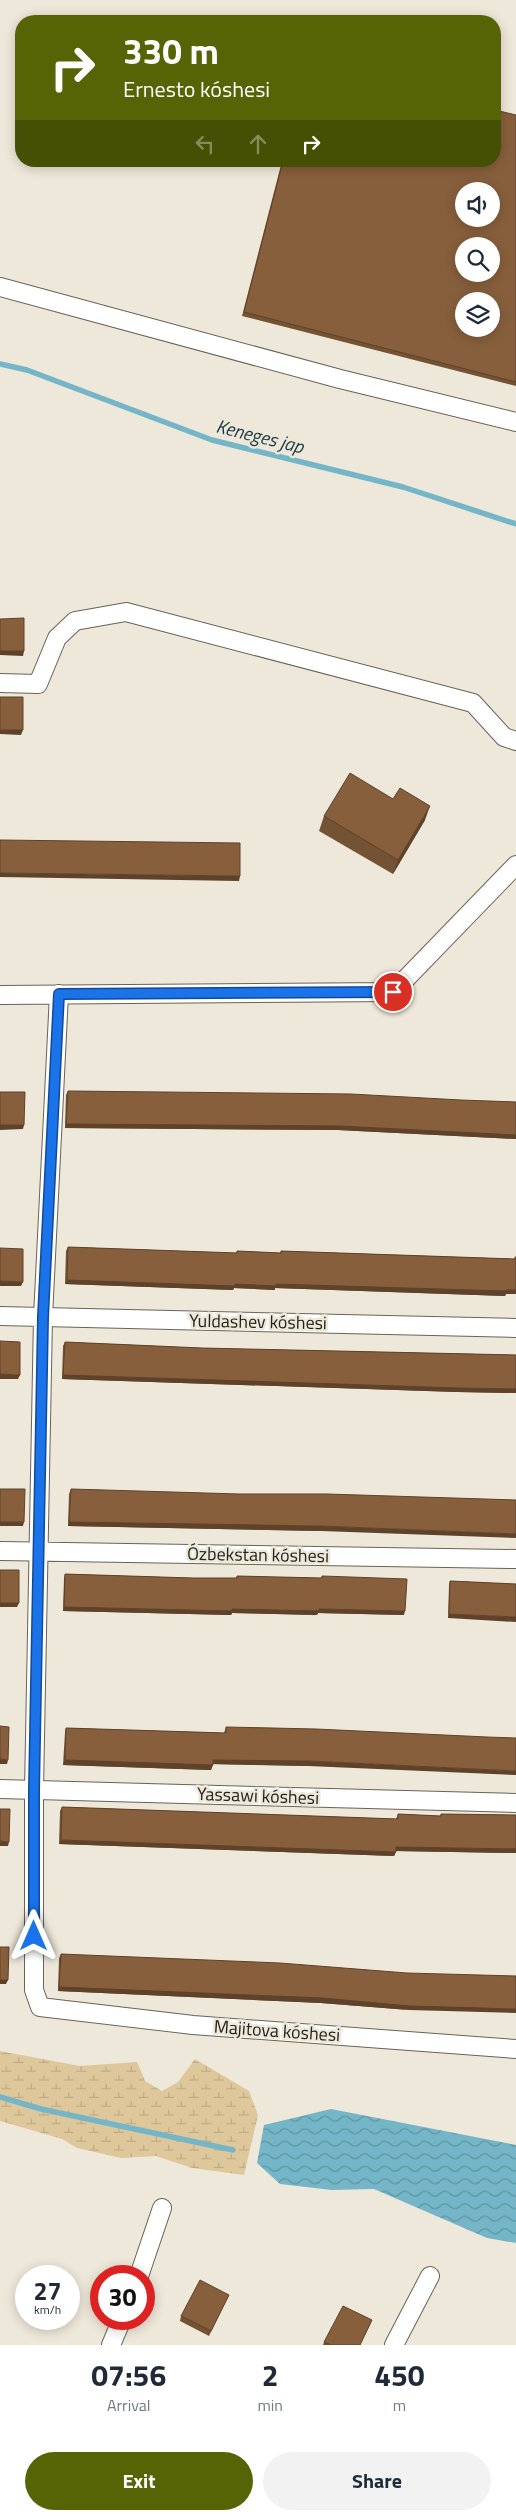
<!DOCTYPE html>
<html lang="en">
<head>
<meta charset="utf-8">
<style>
	:root { --surface:#fff; --page:#f2f2f3; --text:#1f2937; --muted:#747a83; --accent:#576406 }
	body { margin:0; font-family:"Titillium Web",sans-serif; background:var(--page); color:var(--text); height:100vh; display:flex; flex-direction:column; font-size:19px; white-space:nowrap }
	* { box-sizing:border-box; margin:0 }
	p { font-size:16px; color:var(--muted) }
	.icon { flex:none; width:28px; height:28px; fill:none; stroke:currentColor; stroke-width:2; stroke-linecap:round; stroke-linejoin:round }
	.map { position:relative; height:2345px; overflow:hidden }
	.sheet { display:flex; flex-direction:column; background:var(--surface); flex:1 }
	.sheet>* { flex:none }
	.banner { position:absolute; left:15px; top:15px; width:486px; height:152px; border-radius:20px; box-shadow:0 2px 12px #0003; background:#576406; color:#fff; overflow:hidden }
	.fabs { position:absolute; left:455px; top:182px; display:grid; gap:10px }
	.fabs a { display:grid; place-items:center; width:45px; height:45px; border-radius:50%; background:var(--surface); box-shadow:0 2px 12px #0003; font-size:25px }
	.speed { position:absolute; left:15px; top:2265px; display:flex; gap:10px; font-size:25px; font-weight:700; text-align:center }
	.speed>* { display:grid; place-content:center; width:65px; height:65px; border-radius:50%; background:var(--surface); box-shadow:0 2px 12px #0003; line-height:1 }
	.speed small { font-size:12px; font-weight:400 }
	.speed .limit { border:8px solid #d22; background:#fff; color:#111 }
	.pin { position:absolute; display:grid; place-items:center; width:42px; height:42px; color:#fff; margin:-21px; border:2px solid #fff; border-radius:50%; box-shadow:0 1px 5px #0007 }
	.me { position:absolute; width:55px; margin:-28px; rotate:0deg; stroke-linejoin:round; filter:drop-shadow(0 0 4px #0008) }
	.turn { display:flex; align-items:center; gap:18px; height:105px; padding:0 25px; font-size:22px }
	.turn .icon { width:65px; height:65px; stroke-width:2.5 }
	.turn b { display:block; font-size:35px; line-height:42px }
	.lanes { display:flex; align-items:center; height:48px; padding:0 25px; background:#0003; justify-content:center; gap:25px; direction:ltr }
	.lanes .off { opacity:.35 }
	.eta { display:flex; justify-content:space-evenly; align-items:center; height:85px; text-align:center }
	.eta b { font-size:30px; font-weight:700; line-height:35px }
	.primary-button { display:flex; gap:10px; margin-top:auto; padding:10px 25px }
	.primary-button a { flex:1; height:58px; border-radius:30px; background:var(--accent); color:#fff; font-size:20px; font-weight:700; line-height:58px; text-align:center }
	.primary-button a+a { background:var(--page); color:var(--text) }
	.map>svg:first-child { display:block }
	.wetland { fill:url(#wetland-marsh) }
	.water { fill:url(#water-waves) }
	.lines { fill:none; stroke-linecap:round; stroke-linejoin:round }
	.stream { stroke:#74b6c7; stroke-width:5.5 }
	.minor-casing { stroke:#696357; stroke-width:20 }
	.minor { stroke:#fff; stroke-width:18 }
	.wall { fill:#745234 }
	.shaded-wall { fill:#5e422a }
	.building { fill:#875f3c; stroke:#5e422a; fill-rule:evenodd }
	.route-casing { stroke:#114b97; stroke-width:12 }
	.route { stroke:#1a73e8; stroke-width:9 }
	.labels { text-anchor:middle; stroke-width:5; stroke-linejoin:round; paint-order:stroke }
	.street-label { font-size:18px; fill:#25231d; stroke:#eee8da }
	.water-label { font-size:19px; font-style:italic; fill:#1a3b43; stroke:#eee8da }
</style>
</head>
<body>
<div class="map">
<svg width="516" height="2345" viewBox="0 0 516 2345">
	<defs>
		<pattern id="wetland-marsh" width="20" height="14" patternUnits="userSpaceOnUse" patternTransform="scale(1.25)"><rect width="20" height="14" fill="#dec89b"/><path d="M1 5h8M5 5V1M11 12h8M15 12V8" fill="none" stroke="#beac85"/></pattern>
		<pattern id="water-waves" width="16" height="10" patternUnits="userSpaceOnUse" patternTransform="scale(1.25)"><rect width="16" height="10" fill="#74b6c7"/><path d="M0 5q4-4 8 0t8 0" fill="none" stroke="#5f94a1"/></pattern>
	</defs>
	<rect width="100%" height="100%" fill="#eee8da"/>
	<!-- wetland -->
	<path class="wetland" d="M 0,2051 L 80,2066 L 137,2062 L 145,2081 L 162,2091 L 178,2082 L 195,2059 L 249,2091 L 258,2115 L 244,2175 L 192,2168 L 156,2156 L 121,2158 L 77,2148 L 62,2139 L 0,2121 Z"/>
	<!-- water -->
	<path class="water" d="M 331,2109 L 516,2145 L 516,2243 L 487,2238 L 374,2189 L 332,2190 L 280,2184 L 257,2163 L 264,2125 Z"/>
	<g class="lines">
		<!-- stream -->
		<path class="stream" d="M 0,364 L 27,370 L 212,440 L 403,487 L 516,524
			M 0,2097 L 41,2109 L 233,2150"/>
		<!-- minor casing -->
		<g class="minor-casing">
			<path id="minor" d="M 0,287 L 340,379 L 516,422
				M 0,683 L 38,684 L 57,638 L 75,621 L 126,612 L 473,703 L 504,737 L 516,741
				M 59,994 L 43,1317 L 34,1790 L 34,1990 L 40,2007 L 193,2025 L 516,2049
				M 0,995 L 393,992 L 516,865
				M 0,1316 L 516,1328
				M 0,1551 L 516,1559
				M 0,1789 L 516,1803
				M 139,2276 L 162,2208
				M 111,2345 L 122,2319
				M 394,2345 L 430,2276"/>
		</g>
		<!-- minor -->
		<use href="#minor" class="minor"/>
	</g>
	<!-- wall -->
	<path class="wall" d="M 516,115 L 516,386 L 242,316 L 282,161 L 495,161 Z
		M 393,799 L 425,820 L 393,874 L 319,831 L 324,816 Z
		M 68,1091 L 516,1102 L 516,1139 L 338,1130 L 65,1128 L 66,1095 Z
		M 68,1247 L 236,1253 L 237,1251 L 280,1253 L 281,1251 L 514,1259 L 515,1257 L 505,1296 L 275,1288 L 275,1290 L 234,1288 L 233,1290 L 65,1284 L 66,1251 Z
		M 65,1342 L 202,1348 L 516,1355 L 516,1393 L 457,1392 L 62,1379 L 63,1346 Z
		M 71,1489 L 321,1531 L 68,1526 L 69,1494 Z
		M 65,1574 L 193,1578 L 236,1578 L 237,1576 L 321,1578 L 322,1576 L 404,1615 L 318,1613 L 317,1615 L 232,1613 L 231,1615 L 63,1611 L 64,1578 Z
		M 450,1581 L 516,1584 L 448,1618 L 449,1585 Z
		M 226,1727 L 308,1766 L 213,1764 L 211,1770 L 63,1765 L 65,1732 L 66,1728 L 224,1733 Z
		M 62,1807 L 396,1819 L 398,1814 L 440,1816 L 441,1814 L 516,1815 L 516,1853 L 396,1851 L 394,1856 L 59,1844 L 60,1811 Z
		M 61,1954 L 409,2010 L 321,2003 L 58,1991 L 59,1958 Z
		M 229,2295 L 209,2336 L 180,2321 L 181,2316 Z
		M 372,2320 L 360,2345 L 323,2345 L 324,2342 Z"/>
	<!-- shaded-wall -->
	<path class="shaded-wall" d="M 0,651 L 24,651 L 23,656 L 0,655 Z
		M 0,730 L 23,730 L 21,735 L 0,734 Z
		M 430,806 L 425,820 L 393,874 L 398,860 Z
		M 0,873 L 240,876 L 239,881 L 0,877 Z
		M 66,1124 L 340,1126 L 516,1135 L 516,1139 L 338,1130 L 65,1128 Z
		M 0,1125 L 24,1125 L 23,1129 L 0,1130 Z
		M 67,1280 L 516,1290 L 516,1294 L 506,1294 L 505,1296 L 275,1288 L 275,1290 L 234,1288 L 233,1290 L 65,1284 Z
		M 0,1281 L 23,1282 L 21,1286 L 0,1286 Z
		M 0,1374 L 20,1375 L 18,1379 L 0,1379 Z
		M 63,1375 L 516,1389 L 516,1393 L 457,1392 L 62,1379 Z
		M 0,1522 L 24,1522 L 23,1526 L 0,1526 Z
		M 69,1522 L 322,1526 L 516,1534 L 516,1538 L 321,1531 L 68,1526 Z
		M 0,1603 L 19,1603 L 17,1607 L 0,1607 Z
		M 64,1607 L 319,1609 L 405,1611 L 404,1615 L 318,1613 L 317,1615 L 232,1613 L 231,1615 L 63,1611 Z
		M 449,1614 L 516,1617 L 516,1622 L 448,1618 Z
		M 0,1759 L 8,1760 L 7,1764 L 0,1764 Z
		M 65,1760 L 213,1765 L 211,1770 L 63,1765 Z
		M 213,1760 L 310,1761 L 516,1771 L 516,1775 L 308,1766 L 211,1764 Z
		M 61,1840 L 396,1852 L 394,1856 L 59,1844 Z
		M 0,1841 L 9,1842 L 8,1846 L 0,1846 Z
		M 396,1847 L 516,1849 L 516,1853 L 394,1851 Z
		M 0,1980 L 8,1980 L 6,1984 L 0,1984 Z
		M 59,1987 L 322,1998 L 516,2009 L 516,2013 L 409,2010 L 321,2003 L 58,1991 Z"/>
	<!-- building -->
	<path class="building" d="M 495,110 L 516,115 L 516,382 L 244,312 L 283,161 L 495,161 ZM 464,191 L 491,191 L 491,219 L 464,219 ZM 464,246 L 491,246 L 491,274 L 464,274 ZM 464,301 L 491,301 L 491,329 L 464,329 Z
		M 24,618 L 24,651 L 0,651 L 0,619 Z
		M 0,697 L 23,697 L 23,730 L 0,730 Z
		M 350,773 L 393,799 L 400,788 L 430,806 L 398,860 L 324,816 Z
		M 0,840 L 240,843 L 240,876 L 0,873 Z
		M 68,1091 L 351,1094 L 461,1100 L 516,1102 L 516,1135 L 340,1126 L 66,1124 Z
		M 0,1092 L 25,1092 L 24,1125 L 0,1125 Z
		M 68,1247 L 237,1253 L 237,1251 L 281,1253 L 281,1251 L 515,1259 L 515,1257 L 516,1257 L 516,1290 L 506,1290 L 506,1291 L 276,1284 L 276,1286 L 235,1284 L 235,1286 L 67,1280 Z
		M 0,1248 L 23,1249 L 23,1282 L 0,1281 Z
		M 0,1341 L 20,1342 L 20,1375 L 0,1374 Z
		M 65,1342 L 202,1348 L 516,1355 L 516,1389 L 458,1388 L 63,1375 Z
		M 0,1489 L 25,1489 L 24,1522 L 0,1522 Z
		M 71,1489 L 239,1494 L 327,1494 L 516,1500 L 516,1534 L 322,1526 L 69,1522 Z
		M 0,1570 L 19,1570 L 19,1603 L 0,1603 Z
		M 65,1574 L 193,1578 L 237,1578 L 237,1576 L 322,1578 L 322,1576 L 407,1579 L 405,1611 L 319,1609 L 319,1611 L 232,1609 L 232,1611 L 64,1607 Z
		M 450,1581 L 516,1584 L 516,1617 L 449,1614 Z
		M 0,1726 L 9,1727 L 8,1760 L 0,1759 Z
		M 226,1727 L 316,1729 L 487,1737 L 516,1738 L 516,1771 L 310,1761 L 213,1760 L 213,1765 L 65,1760 L 66,1728 L 226,1733 Z
		M 62,1807 L 398,1819 L 398,1814 L 441,1816 L 441,1814 L 516,1815 L 516,1849 L 396,1847 L 396,1852 L 61,1840 Z
		M 0,1809 L 10,1809 L 9,1842 L 0,1841 Z
		M 0,1947 L 9,1947 L 8,1980 L 0,1980 Z
		M 61,1954 L 280,1963 L 407,1973 L 516,1976 L 516,2009 L 410,2006 L 322,1998 L 59,1987 Z
		M 200,2280 L 229,2295 L 211,2331 L 181,2316 Z
		M 343,2306 L 372,2320 L 360,2345 L 331,2345 L 324,2342 Z"/>
	<g class="lines">
		<!-- route casing -->
		<g class="route-casing">
			<path id="route" d="M 34,1936 L 34,1790 L 43,1317 L 59,994 L 393,992"/>
		</g>
		<!-- route -->
		<use href="#route" class="route"/>
	</g>
	<g class="labels">
		<!-- street labels -->
		<g class="street-label">
			<text transform="translate(258 1322) rotate(1)" y="6">Yuldashev kóshesi</text>
			<text transform="translate(258 1555) rotate(1)" y="6">Ózbekstan kóshesi</text>
			<text transform="translate(258 1796) rotate(2)" y="6">Yassawi kóshesi</text>
			<text transform="translate(277 2031) rotate(4)" y="6">Majitova kóshesi</text>
		</g>
		<!-- water labels -->
		<g class="water-label">
			<text transform="translate(260 436) rotate(14)" y="7">Keneges jap</text>
		</g>
	</g>
</svg>
<div class="fabs">
<a><svg class="icon" aria-label="sound" viewBox="0 0 24 24"><path d="M4 9h4l5-4v14l-5-4H4zM17 9q2 3 0 6"/></svg></a>
<a><svg class="icon" aria-label="search" viewBox="0 0 24 24"><circle cx="10" cy="10" r="6"/><path d="M15 15l6 6"/></svg></a>
<a><svg class="icon" aria-label="layers" viewBox="0 0 24 24"><path d="M12 4l9 5-9 5-9-5zM3 14l9 5 9-5"/></svg></a>
</div>
<div class="speed"><div>27<small>km/h</small></div><div class="limit">30</div></div>
<div class="pin" style="left:393px;top:992px;background:#d93025"><svg class="icon" aria-label="arrive" viewBox="0 0 24 24"><path d="M6 21V4h12l-3 4 3 4H6"/></svg></div>
<svg class="me" style="left:34px;top:1936px" viewBox="-20 -20 40 40"><path d="M0-17L14 15 0 8-14 15z" fill="#1a73e8" stroke="#fff" stroke-width="4"/></svg>
<div class="banner">
<div class="turn"><svg class="icon" aria-label="right" viewBox="0 0 24 24"><path d="M7 20v-9h11M14 6l5 5-5 5"/></svg><div><b>330 m</b>Ernesto kóshesi</div></div>
<div class="lanes"><svg class="icon off" aria-label="left" viewBox="0 0 24 24"><path d="M17 20v-9H6M10 6l-5 5 5 5"/></svg><svg class="icon off" aria-label="ahead" viewBox="0 0 24 24"><path d="M12 20V5M6 11l6-6 6 6"/></svg><svg class="icon" aria-label="right" viewBox="0 0 24 24"><path d="M7 20v-9h11M14 6l5 5-5 5"/></svg></div>
</div>
</div>
<section class="sheet">
<div class="eta">
<div><b>07:56</b><p>Arrival</p></div>
<div><b>2</b><p>min</p></div>
<div><b>450</b><p>m</p></div>
</div>
<div class="primary-button"><a>Exit</a><a>Share</a></div>
</section>
</body>
</html>
